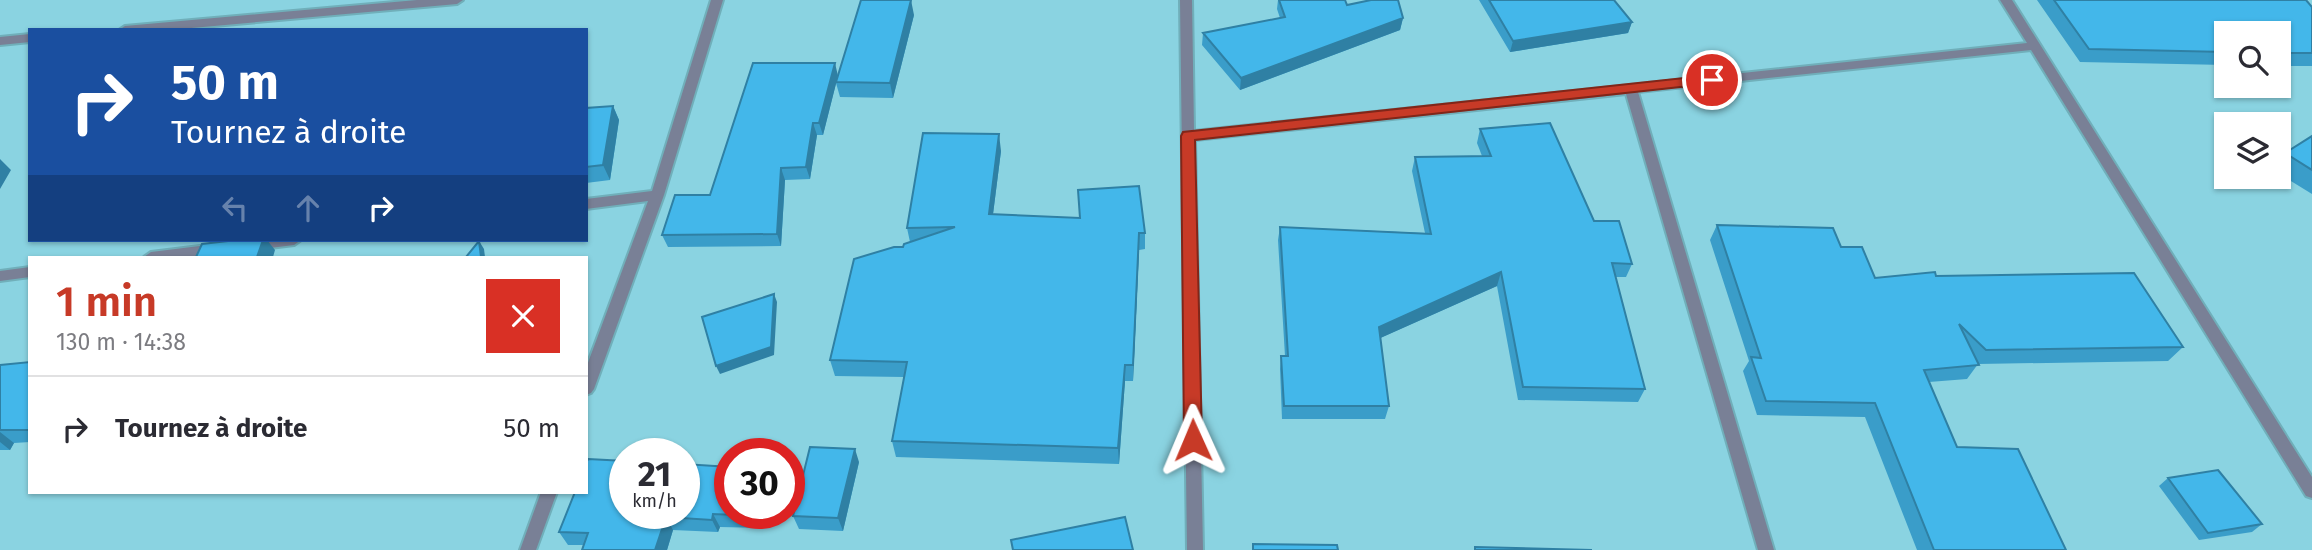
<!DOCTYPE html>
<html lang="fr">
<head>
<meta charset="utf-8">
<style>
	:root { --surface:#fff; --page:#f2f2f3; --text:#2b2b33; --muted:#7c7c81; --line:#e1e1e2; --accent:#c73a27 }
	body { margin:0; font-family:"Fira Sans",sans-serif; background:var(--page); color:var(--text); height:100vh; display:flex; flex-direction:column; font-size:26px; white-space:nowrap }
	* { box-sizing:border-box; margin:0 }
	p { font-size:23px; color:var(--muted) }
	.icon { flex:none; width:38px; height:38px; fill:none; stroke:currentColor; stroke-width:2; stroke-linecap:round; stroke-linejoin:round }
	.map { position:relative; flex:1; overflow:hidden }
	.sheet { position:absolute; left:28px; top:256px; width:560px; height:238px; display:flex; flex-direction:column; background:var(--surface); border-radius:0px; box-shadow:0 2px 5px #0004 }
	.sheet>* { flex:none }
	.banner { position:absolute; left:28px; top:28px; width:560px; height:214px; border-radius:0px; box-shadow:0 2px 5px #0004; background:#1a4fa0; color:#fff; overflow:hidden }
	.buttons { position:absolute; left:2214px; top:21px; display:grid; gap:14px }
	.buttons a { display:grid; place-items:center; width:77px; height:77px; border-radius:0px; background:var(--surface); box-shadow:0 2px 5px #0004; font-size:35px }
	.speed { position:absolute; left:609px; top:438px; display:flex; gap:14px; font-size:35px; font-weight:700; text-align:center }
	.speed>* { display:grid; place-content:center; width:91px; height:91px; border-radius:50%; background:var(--surface); box-shadow:0 2px 5px #0004; line-height:1 }
	.speed small { font-size:18px; font-weight:400 }
	.speed .limit { border:10px solid #d22; background:#fff; color:#111 }
	.pin { position:absolute; display:grid; place-items:center; width:60px; height:60px; color:#fff; margin:-30px; border:4px solid #fff; border-radius:50%; box-shadow:0 2px 7px #0007 }
	.me { position:absolute; width:77px; margin:-38px; rotate:359deg; stroke-linejoin:round; filter:drop-shadow(0 0 5px #0008) }
	.turn { display:flex; align-items:center; gap:24px; height:147px; padding:0 28px; font-size:32px }
	.turn .icon { width:91px; height:91px; stroke-width:2.5 }
	.turn b { display:block; font-size:49px; line-height:60px }
	.lanes { display:flex; align-items:center; height:66px; padding:0 28px; background:#0003; justify-content:center; gap:35px; direction:ltr }
	.lanes .off { opacity:.35 }
	.round { display:grid; place-items:center; flex:none; width:74px; height:74px; border-radius:0px; background:var(--page) }
	.summary { display:flex; align-items:center; justify-content:space-between; height:119px; padding:0 28px }
	h1 { font-size:42px; font-weight:600; line-height:52px; color:var(--accent) }
	ul { padding:0; list-style:none }
	li { display:flex; align-items:center; gap:21px; height:105px; padding:0 28px; border-top:2px solid var(--line) }
	li div { flex:1 }
	li b { display:block; font-size:26px }
	li em { font-style:normal }
	.map>svg:first-child { display:block }
	.lines { fill:none; stroke-linecap:round; stroke-linejoin:round }
	.street-casing { stroke:#70afba; stroke-width:4 }
	.street { fill:#798096; fill-rule:evenodd }
	.wall { fill:#3a9dc9 }
	.shaded-wall { fill:#2f80a4 }
	.building { fill:#43b7ea; stroke:#2f80a4; stroke-width:2 }
	.route { fill:#c73a27; stroke:#812619; stroke-width:2 }
</style>
</head>
<body>
<div class="map">
<svg width="2312" height="550" viewBox="0 0 2312 550">
	<rect width="100%" height="100%" fill="#8ad3e1"/>
	<g class="lines">
		<!-- street casing -->
		<g class="street-casing">
			<path id="street" d="M 417,0 L 463,0 L 457,4 L 169,30 L 119,30 L 125,26 Z
				M 711,0 L 723,0 L 664,195 L 594,389 L 591,393 L 586,395 L 586,368 L 648,201 L 586,209 L 586,199 L 652,191 Z
				M 1180,0 L 1192,0 L 1194,131 L 2027,43 L 2000,0 L 2012,0 L 2312,477 L 2312,498 L 2306,496 L 2031,50 L 1638,92 L 1774,550 L 1758,550 L 1626,94 L 1195,140 L 1203,550 L 1187,550 Z
				M 30,34 L 30,42 L 0,45 L 0,37 Z
				M 253,240 L 301,240 L 294,245 L 253,250 L 246,245 Z
				M 216,244 L 223,249 C 212,261 161,258 144,257 L 151,252 Z
				M 30,267 L 30,277 L 0,281 L 0,271 Z
				M 541,492 L 557,492 L 536,550 L 520,550 Z"/>
		</g>
		<!-- street -->
		<use href="#street" class="street"/>
	</g>
	<!-- wall -->
	<path class="wall" d="M 1278,0 L 1345,0 L 1347,5 L 1403,18 L 1400,30 L 1240,90 L 1202,45 L 1203,33 L 1280,18 L 1277,9 Z
		M 1479,0 L 1614,0 L 1632,22 L 1628,33 L 1510,52 Z
		M 2037,0 L 2306,0 L 2312,7 L 2312,66 L 2278,66 L 2278,33 L 2226,33 L 2226,65 L 2080,62 Z
		M 914,15 L 893,98 L 840,97 L 836,83 L 823,135 L 817,135 L 810,179 L 785,180 L 781,246 L 668,247 L 662,235 L 710,195 L 838,75 Z
		M 613,106 L 619,120 L 610,180 L 586,183 L 586,108 Z
		M 1480,129 L 1594,221 L 1632,264 L 1626,277 L 1615,277 L 1645,389 L 1638,402 L 1518,400 L 1497,286 L 1380,338 L 1389,406 L 1385,419 L 1282,419 L 1280,369 L 1281,356 L 1285,356 L 1278,240 L 1280,227 L 1425,233 L 1412,171 L 1415,157 L 1482,156 L 1477,143 Z
		M 2312,136 L 2312,194 L 2278,173 L 2278,160 L 2285,153 Z
		M 1001,151 L 993,214 L 1145,233 L 1145,249 L 1139,250 L 1133,381 L 1125,381 L 1119,464 L 896,457 L 892,441 L 904,377 L 835,376 L 830,360 L 903,247 L 910,242 L 907,228 Z
		M 1717,225 L 1841,247 L 1875,278 L 1936,276 L 2183,347 L 2168,361 L 1978,364 L 1967,379 L 1929,382 L 1957,447 L 2066,550 L 1917,550 L 1865,417 L 1757,415 L 1743,371 L 1749,361 L 1710,240 Z
		M 30,362 L 30,442 L 14,443 L 10,450 L 0,450 L 0,365 Z
		M 859,462 L 843,531 L 799,529 L 793,516 Z
		M 730,467 L 730,513 L 765,513 L 765,528 L 720,527 L 718,532 L 673,530 L 667,550 L 582,550 L 583,545 L 568,545 L 559,532 Z
		M 2168,478 L 2262,524 L 2252,532 L 2199,540 L 2159,486 Z"/>
	<!-- shaded-wall -->
	<path class="shaded-wall" d="M 911,0 L 914,15 L 893,98 L 890,83 Z
		M 1403,18 L 1400,30 L 1240,90 L 1241,78 Z
		M 1632,22 L 1628,33 L 1510,52 L 1513,41 Z
		M 835,63 L 838,76 L 823,135 L 819,123 Z
		M 613,106 L 619,120 L 610,180 L 603,165 Z
		M 813,123 L 817,135 L 810,179 L 806,167 Z
		M 999,134 L 1001,151 L 991,230 L 989,214 Z
		M 0,159 L 11,170 L 0,189 Z
		M 781,168 L 785,180 L 781,246 L 777,234 Z
		M 1139,233 L 1139,250 L 1133,381 L 1133,365 Z
		M 263,240 L 267,240 L 275,250 L 273,257 L 257,257 Z
		M 479,241 L 484,249 L 485,257 L 481,257 Z
		M 1501,272 L 1497,286 L 1376,340 L 1379,327 Z
		M 774,294 L 777,302 L 774,355 L 720,374 L 716,366 Z
		M 1125,365 L 1125,381 L 1119,464 L 1118,448 Z
		M 0,432 L 14,443 L 10,450 L 0,442 Z
		M 855,449 L 859,462 L 843,531 L 838,518 Z
		M 759,513 L 765,513 L 765,528 L 759,516 Z
		M 713,514 L 720,527 L 718,532 L 712,520 Z
		M 666,517 L 673,530 L 667,550 L 655,550 Z"/>
	<!-- building -->
	<path class="building" d="M 861,0 L 911,0 L 890,83 L 836,82 Z
		M 1279,0 L 1345,0 L 1347,5 L 1371,0 L 1398,0 L 1403,18 L 1241,78 L 1203,33 L 1285,17 Z
		M 1489,0 L 1614,0 L 1632,22 L 1513,41 Z
		M 2054,0 L 2306,0 L 2312,7 L 2312,53 L 2278,53 L 2278,33 L 2226,33 L 2226,52 L 2089,49 Z
		M 753,63 L 835,63 L 819,123 L 813,123 L 806,167 L 781,168 L 777,234 L 662,235 L 675,195 L 710,195 Z
		M 613,106 L 603,165 L 586,167 L 586,108 Z
		M 1550,123 L 1594,221 L 1619,221 L 1632,264 L 1612,263 L 1645,389 L 1523,387 L 1501,272 L 1379,327 L 1389,406 L 1284,406 L 1281,356 L 1288,356 L 1280,227 L 1431,234 L 1415,157 L 1491,156 L 1480,129 Z
		M 923,133 L 999,134 L 989,214 L 1080,218 L 1078,190 L 1139,186 L 1145,233 L 1139,233 L 1133,365 L 1125,365 L 1118,448 L 892,441 L 907,362 L 830,360 L 854,259 L 894,247 L 903,247 L 904,244 L 955,227 L 907,228 Z
		M 2312,136 L 2312,170 L 2285,153 Z
		M 1717,225 L 1833,228 L 1841,247 L 1862,247 L 1875,278 L 1935,272 L 1936,276 L 2134,273 L 2183,347 L 1986,350 L 1959,324 L 1979,365 L 1924,370 L 1957,447 L 2018,449 L 2066,550 L 1934,550 L 1875,403 L 1766,401 L 1751,357 L 1761,358 Z
		M 237,240 L 263,240 L 257,257 L 196,257 L 202,244 Z
		M 479,241 L 481,257 L 466,257 Z
		M 774,294 L 771,347 L 716,366 L 702,317 Z
		M 30,362 L 30,430 L 0,430 L 0,365 Z
		M 810,447 L 855,449 L 838,518 L 793,516 Z
		M 588,459 L 625,461 L 625,513 L 684,513 L 684,464 L 730,467 L 730,513 L 759,513 L 759,516 L 713,514 L 712,520 L 666,517 L 655,550 L 582,550 L 588,533 L 559,532 L 575,492 L 586,492 L 586,463 Z
		M 2218,470 L 2262,524 L 2208,533 L 2168,478 Z
		M 1125,517 L 1133,550 L 1013,550 L 1011,540 Z
		M 1253,544 L 1337,545 L 1338,550 L 1253,550 Z
		M 1475,547 L 1592,550 L 1475,550 Z"/>
	<!-- route -->
	<path class="route" d="M 1712,75 L 1719,80 L 1717,83 L 1195,140 L 1202,440 L 1199,445 L 1193,447 L 1187,445 L 1184,440 L 1181,136 L 1183,132 Z"/>
</svg>
<div class="buttons">
<a><svg class="icon" aria-label="search" viewBox="0 0 24 24"><circle cx="10" cy="10" r="6"/><path d="M15 15l6 6"/></svg></a>
<a><svg class="icon" aria-label="layers" viewBox="0 0 24 24"><path d="M12 4l9 5-9 5-9-5zM3 14l9 5 9-5"/></svg></a>
</div>
<div class="speed"><div>21<small>km/h</small></div><div class="limit">30</div></div>
<div class="pin" style="left:1712px;top:80px;background:#d93025"><svg class="icon" aria-label="arrive" viewBox="0 0 24 24"><path d="M6 21V4h12l-3 4 3 4H6"/></svg></div>
<svg class="me" style="left:1193px;top:440px" viewBox="-20 -20 40 40"><path d="M0-17L14 15 0 8-14 15z" fill="#c73a27" stroke="#fff" stroke-width="4"/></svg>
<div class="banner">
<div class="turn"><svg class="icon" aria-label="right" viewBox="0 0 24 24"><path d="M7 20v-9h11M14 6l5 5-5 5"/></svg><div><b>50 m</b>Tournez à droite</div></div>
<div class="lanes"><svg class="icon off" aria-label="left" viewBox="0 0 24 24"><path d="M17 20v-9H6M10 6l-5 5 5 5"/></svg><svg class="icon off" aria-label="ahead" viewBox="0 0 24 24"><path d="M12 20V5M6 11l6-6 6 6"/></svg><svg class="icon" aria-label="right" viewBox="0 0 24 24"><path d="M7 20v-9h11M14 6l5 5-5 5"/></svg></div>
</div>
<section class="sheet">
<div class="summary"><div><h1>1 min</h1><p>130 m · 14:38</p></div><a class="round" style="background:#d93025;color:#fff"><svg class="icon" aria-label="close" viewBox="0 0 24 24"><path d="M6 6l12 12M18 6L6 18"/></svg></a></div>
<ul>
<li><svg class="icon" aria-label="right" viewBox="0 0 24 24"><path d="M7 20v-9h11M14 6l5 5-5 5"/></svg><div><b>Tournez à droite</b></div><em>50 m</em></li>
</ul>
</section>
</div>
</body>
</html>
